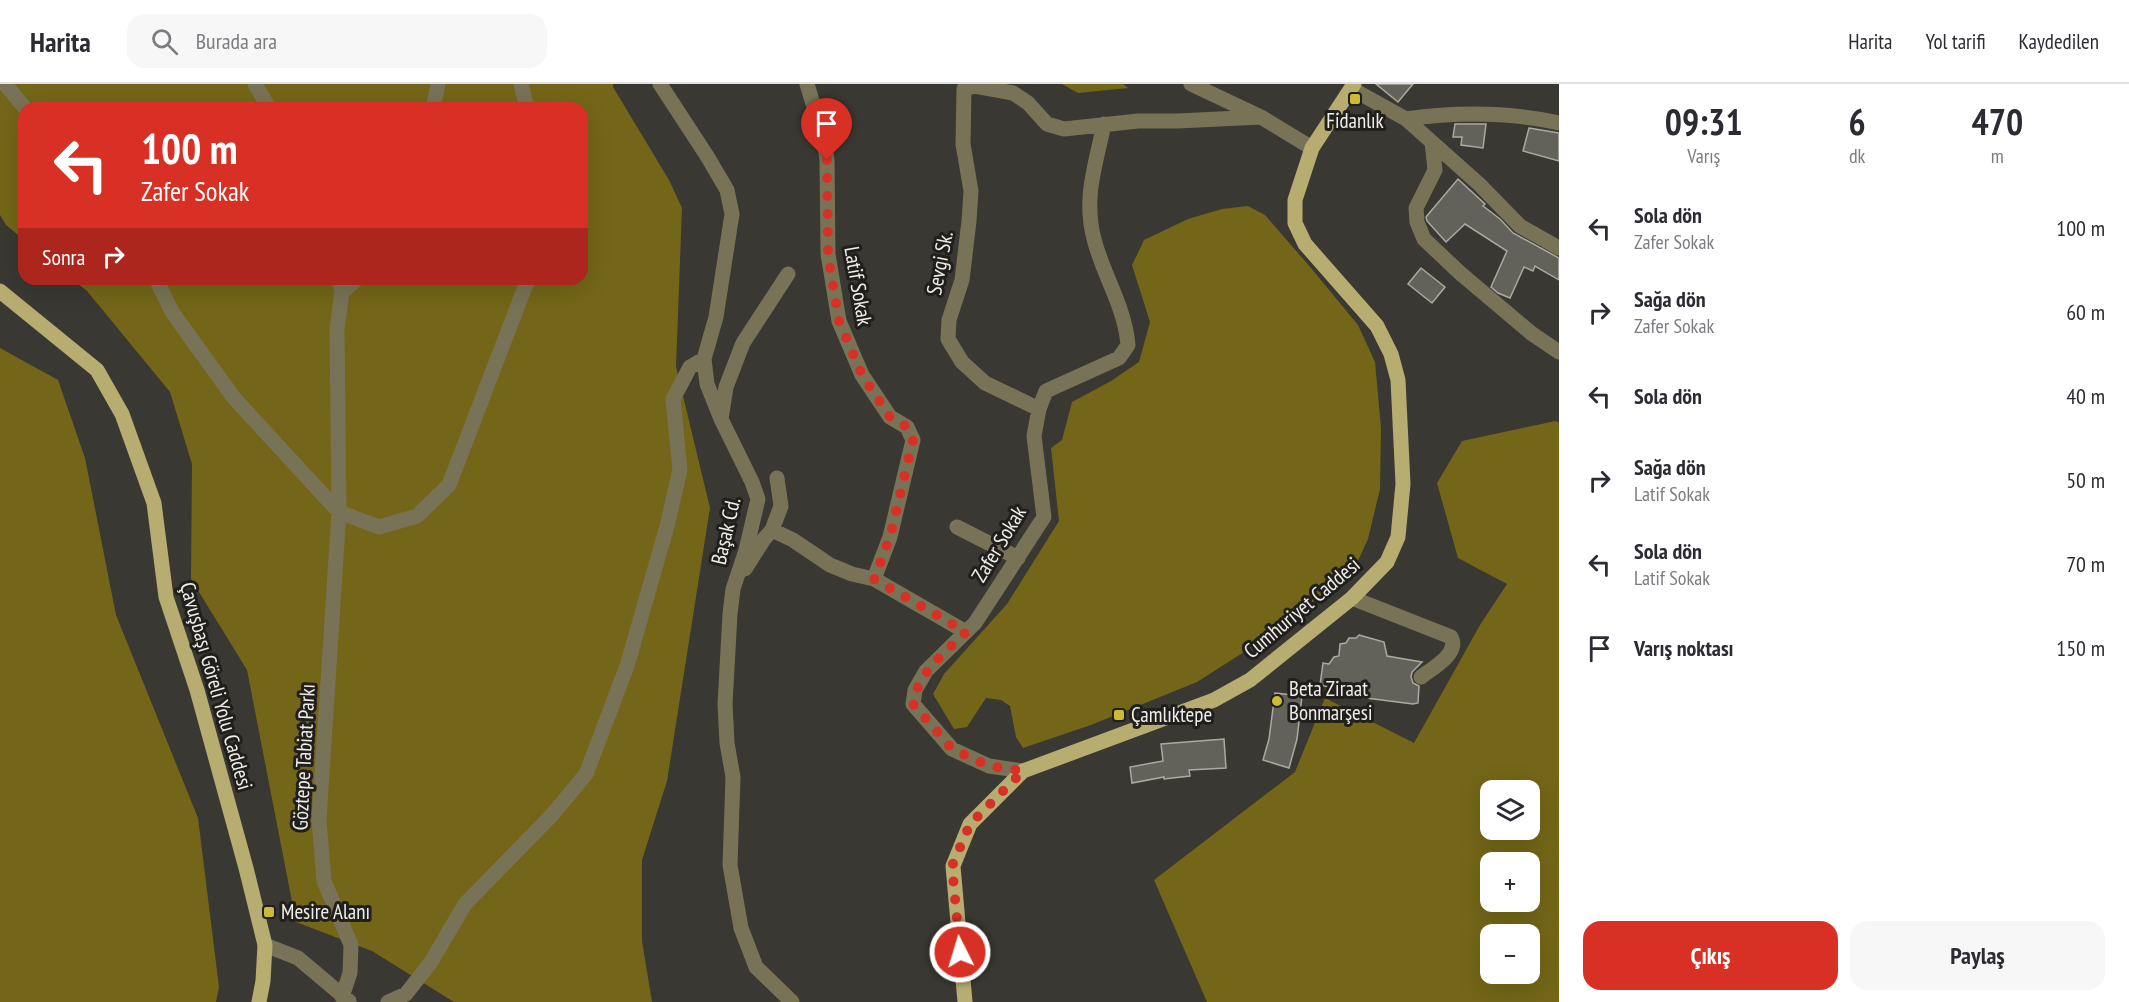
<!DOCTYPE html>
<html lang="tr">
<head>
<meta charset="utf-8">
<style>
	:root { --surface:#fff; --page:#f7f7f7; --text:#2b2b33; --muted:#7c7c81; --line:#e1e1e2; --accent:#d93025 }
	body { margin:0; font-family:"PT Sans Narrow",sans-serif; background:var(--page); color:var(--text); height:100vh; display:flex; flex-direction:column; font-size:22px; white-space:nowrap }
	* { box-sizing:border-box; margin:0 }
	p { font-size:20px; color:var(--muted) }
	.icon { flex:none; width:33px; height:33px; fill:none; stroke:currentColor; stroke-width:2; stroke-linecap:round; stroke-linejoin:round }
	.map { position:relative; flex:1; overflow:hidden }
	.sheet { display:flex; flex-direction:column; background:var(--surface); width:570px }
	.sheet>* { flex:none }
	.guide { position:absolute; left:18px; top:18px; width:570px; height:183px; border-radius:18px; box-shadow:0 6px 24px #0002; background:#d93025; color:#fff; overflow:hidden }
	.controls { position:absolute; left:1480px; top:696px; display:grid; gap:12px }
	.controls a { display:grid; place-items:center; width:60px; height:60px; border-radius:12px; background:var(--surface); box-shadow:0 6px 24px #0002; font-size:30px }
	.pin { position:absolute; display:grid; place-items:center; width:51px; height:51px; color:#fff; margin:-62px -26px; border-radius:50% 50% 50% 0; rotate:-45deg; box-shadow:0 0 6px #0007 }
	.pin .icon { rotate:45deg }
	.me { position:absolute; width:66px; margin:-33px; rotate:355deg; stroke-linejoin:round; filter:drop-shadow(0 0 4px #0008) }
	.turn { display:flex; align-items:center; gap:21px; height:126px; padding:0 24px; font-size:27px }
	.turn .icon { width:78px; height:78px; stroke-width:2.5 }
	.turn b { display:block; font-size:42px; line-height:51px }
	.then { display:flex; align-items:center; height:57px; padding:0 24px; background:#0003; gap:12px; font-size:22px }
	.eta { display:flex; justify-content:space-evenly; align-items:center; height:102px; text-align:center }
	.eta b { font-size:36px; font-weight:800; line-height:42px }
	.cta { display:flex; gap:12px; margin-top:auto; padding:12px 24px }
	.cta a { flex:1; height:69px; border-radius:18px; background:var(--accent); color:#fff; font-size:24px; font-weight:800; line-height:69px; text-align:center }
	.cta a+a { background:var(--page); color:var(--text) }
	ul { padding:0; list-style:none }
	li { display:flex; align-items:center; gap:18px; height:84px; padding:0 24px }
	li div { flex:1 }
	li b { display:block; font-size:22px }
	li em { font-style:normal }
	header { display:flex; align-items:center; gap:36px; box-sizing:border-box; height:84px; padding:0 30px; background:var(--surface); border-bottom:2px solid var(--line) }
	header strong { font-size:28px }
	nav { display:flex; gap:33px; margin-inline-start:auto; font-size:21px }
	.search { width:420px; height:54px; background:var(--page); display:flex; align-items:center; gap:15px; box-sizing:border-box; padding:0 21px; border-radius:18px; color:var(--muted); font-size:22px }
	main { display:flex; flex:1; min-height:0 }
	.map>svg:first-child { display:block }
	.forest { fill:#736618; fill-rule:evenodd }
	.building { fill:#62615a; stroke:#abaaa2; stroke-width:1.5 }
	.lines { fill:none; stroke-linecap:round; stroke-linejoin:round }
	.minor { stroke:#787356; stroke-width:15 }
	.major { stroke:#b7ad70; stroke-width:15 }
	.route { stroke:#d93025; stroke-width:10; stroke-dasharray:0 18 }
	.poi-dot { fill:#ceb837; stroke:#201f1c; stroke-width:2 }
	.labels { text-anchor:middle; stroke-width:6; stroke-linejoin:round; paint-order:stroke }
	.poi-label { font-size:21px; fill:#efeeea; stroke:#201f1c; text-anchor:start }
	.street-label { font-size:21px; fill:#efeeea; stroke:#201f1c }
</style>
</head>
<body>
<header>
<strong>Harita</strong>
<div class="search"><svg class="icon" aria-label="search" viewBox="0 0 24 24"><circle cx="10" cy="10" r="6"/><path d="M15 15l6 6"/></svg>Burada ara</div>
<nav><a>Harita</a><a>Yol tarifi</a><a>Kaydedilen</a></nav>
</header>
<main>
<div class="map">
<svg width="1559" height="918" viewBox="0 0 1559 918">
	<rect width="100%" height="100%" fill="#393832"/>
	<!-- forest -->
	<path class="forest" d="M 0,0 L 613,0 L 613,3 L 669,96 L 682,124 L 676,283 L 710,424 L 667,697 L 642,776 L 642,857 L 652,918 L 454,918 L 372,867 L 296,838 L 247,586 L 191,495 L 192,380 L 170,308 L 87,207 L 72,195 L 582,195 L 582,24 L 24,24 L 24,156 L 6,141 L 0,131 Z
		M 1062,0 L 1123,0 L 1128,4 L 1078,9 Z
		M 1248,122 L 1265,131 L 1311,184 L 1358,241 L 1375,278 L 1381,344 L 1380,405 L 1368,455 L 1355,483 L 1324,509 L 1266,554 L 1197,598 L 1091,641 L 1023,664 L 1016,653 L 1010,622 L 1001,616 L 986,614 L 967,643 L 954,645 L 933,610 L 944,590 L 1007,520 L 1059,437 L 1051,364 L 1062,356 L 1072,318 L 1111,297 L 1139,278 L 1150,238 L 1132,181 L 1144,156 L 1188,135 L 1222,125 Z
		M 0,264 L 58,296 L 85,374 L 116,531 L 198,734 L 219,903 L 216,918 L 0,918 Z
		M 1555,337 L 1559,338 L 1559,918 L 1207,918 L 1154,796 L 1295,688 L 1325,614 L 1414,659 L 1480,541 L 1507,500 L 1458,474 L 1437,399 L 1462,357 ZM 1491,706 L 1530,706 L 1530,746 L 1491,746 ZM 1530,778 L 1530,818 L 1491,818 L 1491,778 ZM 1530,850 L 1530,890 L 1491,890 L 1491,850 Z"/>
	<!-- building -->
	<path class="building" d="M 1376,0 L 1413,0 L 1398,18 Z
		M 1455,40 L 1486,40 L 1483,64 L 1461,61 L 1462,53 L 1453,53 Z
		M 1529,44 L 1559,49 L 1559,77 L 1523,67 Z
		M 1458,95 L 1485,120 L 1483,122 L 1500,135 L 1513,149 L 1559,174 L 1559,196 L 1535,182 L 1533,187 L 1524,183 L 1510,214 L 1498,209 L 1491,203 L 1507,167 L 1465,140 L 1446,158 L 1427,137 L 1426,133 Z
		M 1421,184 L 1445,203 L 1432,219 L 1408,200 Z
		M 1359,551 L 1384,558 L 1387,572 L 1422,578 L 1412,588 L 1411,593 L 1413,599 L 1419,602 L 1418,619 L 1413,620 L 1335,610 L 1334,604 L 1320,601 L 1323,579 L 1329,580 L 1334,573 L 1339,572 L 1340,560 L 1346,559 L 1349,554 L 1356,554 Z
		M 1275,609 L 1302,612 L 1297,655 L 1289,684 L 1263,676 L 1269,655 Z
		M 1224,655 L 1226,684 L 1189,686 L 1190,692 L 1164,695 L 1164,693 L 1132,699 L 1130,683 L 1163,677 L 1161,660 Z"/>
	<g class="lines">
		<!-- minor -->
		<path class="minor" d="M 5,0 L 25,24
			M 255,0 L 269,24
			M 521,0 L 526,20 L 530,24
			M 660,0 L 707,72 L 727,106 L 732,130 L 716,233 L 704,275 L 707,300 L 721,335 L 752,398 L 758,415 L 746,466 L 733,505 L 730,530 L 725,620 L 727,659 L 733,693 L 730,781 L 741,844 L 756,883 L 792,918
			M 807,0 L 824,56 L 827,76 L 828,170 L 839,237 L 862,291 L 890,333 L 907,343 L 913,356 L 890,453 L 874,495
			M 1191,0 L 1261,33 L 1312,64
			M 1352,5 L 1406,35 L 1479,100 L 1520,142 L 1559,164
			M 433,24 L 438,0
			M 1406,35 C 1456,28 1509,28 1559,39
			M 1432,58 L 1435,86 L 1416,124 L 1417,138 L 1424,155 L 1460,189 L 1531,249 L 1559,268
			M 156,195 L 172,228 L 234,314 L 339,428 L 379,443 L 417,432 L 449,401 L 528,195
			M 339,195 L 342,208 L 337,245 L 339,428 L 319,736 L 324,797 L 351,861 L 350,889 L 342,913
			M 342,208 L 357,195
			M 1039,325 L 985,299 L 962,278 L 948,255 L 949,236 L 962,196 L 969,137 L 971,107 L 963,60 L 964,5 L 975,2 L 1013,9 L 1028,19 L 1047,40 L 1064,45 L 1138,37 L 1177,37 L 1261,33
			M 721,335 L 726,303 L 743,259 L 788,190
			M 957,443 L 1018,474
			M 772,446 L 781,422 L 777,394
			M 745,485 L 764,455 L 772,446 L 793,456 L 830,481 L 852,490 L 874,495 L 966,548
			M 1352,514 L 1451,553 C 1460,569 1433,584 1421,593
			M 1023,687 L 989,682 L 952,665 L 913,620 L 915,606 L 926,587 L 975,539 L 1044,433 L 1034,352 L 1039,325 L 1046,307 L 1119,274 L 1128,261 C 1125,223 1103,191 1094,155 C 1083,113 1096,80 1104,40
			M 265,861 L 298,874 L 349,917
			M 388,918 L 406,910 L 431,878 L 465,820 L 552,731 L 586,690 L 627,582 L 667,442 L 680,386 L 673,315 L 690,283 L 704,275"/>
		<!-- major -->
		<path class="major" d="M 0,207 L 97,286 L 122,330 L 154,419 L 166,513 L 197,606 L 246,784 L 265,861 L 263,897 L 259,918
			M 965,918 L 953,782 L 970,740 L 1023,687 L 1214,616 L 1250,596 L 1352,514 L 1387,478 L 1398,453 L 1403,400 L 1398,296 L 1391,270 L 1377,242 L 1305,160 L 1295,139 L 1295,116 L 1312,64 L 1354,0"/>
	</g>
	<g class="lines">
		<!-- route -->
		<path class="route" d="M 827,76 L 828,171 L 839,237 L 862,291 L 890,333 L 907,343 L 913,356 L 890,453 L 874,495 L 966,548 C 944,570 918,588 913,620 L 952,665 L 989,682 L 1023,687 L 970,740 L 952,782 L 960,868"/>
	</g>
	<!-- markers -->
	<g class="poi-dot">
		<rect x="1349" y="9" width="12" height="12" rx="3"/>
		<circle cx="1277" cy="617" r="6"/>
		<rect x="1113" y="625" width="12" height="12" rx="3"/>
		<rect x="263" y="822" width="12" height="12" rx="3"/>
	</g>
	<g class="labels">
		<!-- poi labels -->
		<g class="poi-label">
			<text x="1355" y="44" text-anchor="middle">Fidanlık</text>
			<text x="1289" y="612">Beta Ziraat<tspan x="1289" dy="24">Bonmarşesi</tspan></text>
			<text x="1131" y="638">Çamlıktepe</text>
			<text x="281" y="835">Mesire Alanı</text>
		</g>
		<!-- street labels -->
		<g class="street-label">
			<text transform="translate(940 179) rotate(-79)" y="7">Sevgi Sk.</text>
			<text transform="translate(858 202) rotate(80)" y="7">Latif Sokak</text>
			<text transform="translate(726 447) rotate(-77)" y="7">Başak Cd.</text>
			<text transform="translate(999 460) rotate(-59)" y="7">Zafer Sokak</text>
			<text transform="translate(1302 524) rotate(-40)" y="7">Cumhuriyet Caddesi</text>
			<text transform="translate(216 602) rotate(74)" y="7">Çavuşbaşı Göreli Yolu Caddesi</text>
			<text transform="translate(304 673) rotate(-87)" y="7">Göztepe Tabiat Parkı</text>
		</g>
	</g>
</svg>
<div class="controls">
<a><svg class="icon" aria-label="layers" viewBox="0 0 24 24"><path d="M12 4l9 5-9 5-9-5zM3 14l9 5 9-5"/></svg></a>
<a>+</a>
<a>−</a>
</div>
<div class="pin" style="left:827px;top:76px;background:#d93025"><svg class="icon" aria-label="arrive" viewBox="0 0 24 24"><path d="M6 21V4h12l-3 4 3 4H6"/></svg></div>
<svg class="me" style="left:960px;top:868px" viewBox="-20 -20 40 40"><circle r="17" fill="#d93025" stroke="#fff" stroke-width="3"/><path d="M0-11L8 9 0 5-8 9z" fill="#fff"/></svg>
<div class="guide">
<div class="turn"><svg class="icon" aria-label="left" viewBox="0 0 24 24"><path d="M17 20v-9H6M10 6l-5 5 5 5"/></svg><div><b>100 m</b>Zafer Sokak</div></div>
<div class="then">Sonra<svg class="icon" aria-label="right" viewBox="0 0 24 24"><path d="M7 20v-9h11M14 6l5 5-5 5"/></svg></div>
</div>
</div>
<section class="sheet">
<div class="eta">
<div><b>09:31</b><p>Varış</p></div>
<div><b>6</b><p>dk</p></div>
<div><b>470</b><p>m</p></div>
</div>
<ul>
<li><svg class="icon" aria-label="left" viewBox="0 0 24 24"><path d="M17 20v-9H6M10 6l-5 5 5 5"/></svg><div><b>Sola dön</b><p>Zafer Sokak</p></div><em>100 m</em></li>
<li><svg class="icon" aria-label="right" viewBox="0 0 24 24"><path d="M7 20v-9h11M14 6l5 5-5 5"/></svg><div><b>Sağa dön</b><p>Zafer Sokak</p></div><em>60 m</em></li>
<li><svg class="icon" aria-label="left" viewBox="0 0 24 24"><path d="M17 20v-9H6M10 6l-5 5 5 5"/></svg><div><b>Sola dön</b></div><em>40 m</em></li>
<li><svg class="icon" aria-label="right" viewBox="0 0 24 24"><path d="M7 20v-9h11M14 6l5 5-5 5"/></svg><div><b>Sağa dön</b><p>Latif Sokak</p></div><em>50 m</em></li>
<li><svg class="icon" aria-label="left" viewBox="0 0 24 24"><path d="M17 20v-9H6M10 6l-5 5 5 5"/></svg><div><b>Sola dön</b><p>Latif Sokak</p></div><em>70 m</em></li>
<li><svg class="icon" aria-label="arrive" viewBox="0 0 24 24"><path d="M6 21V4h12l-3 4 3 4H6"/></svg><div><b>Varış noktası</b></div><em>150 m</em></li>
</ul>
<div class="cta"><a>Çıkış</a><a>Paylaş</a></div>
</section>
</main>
</body>
</html>
